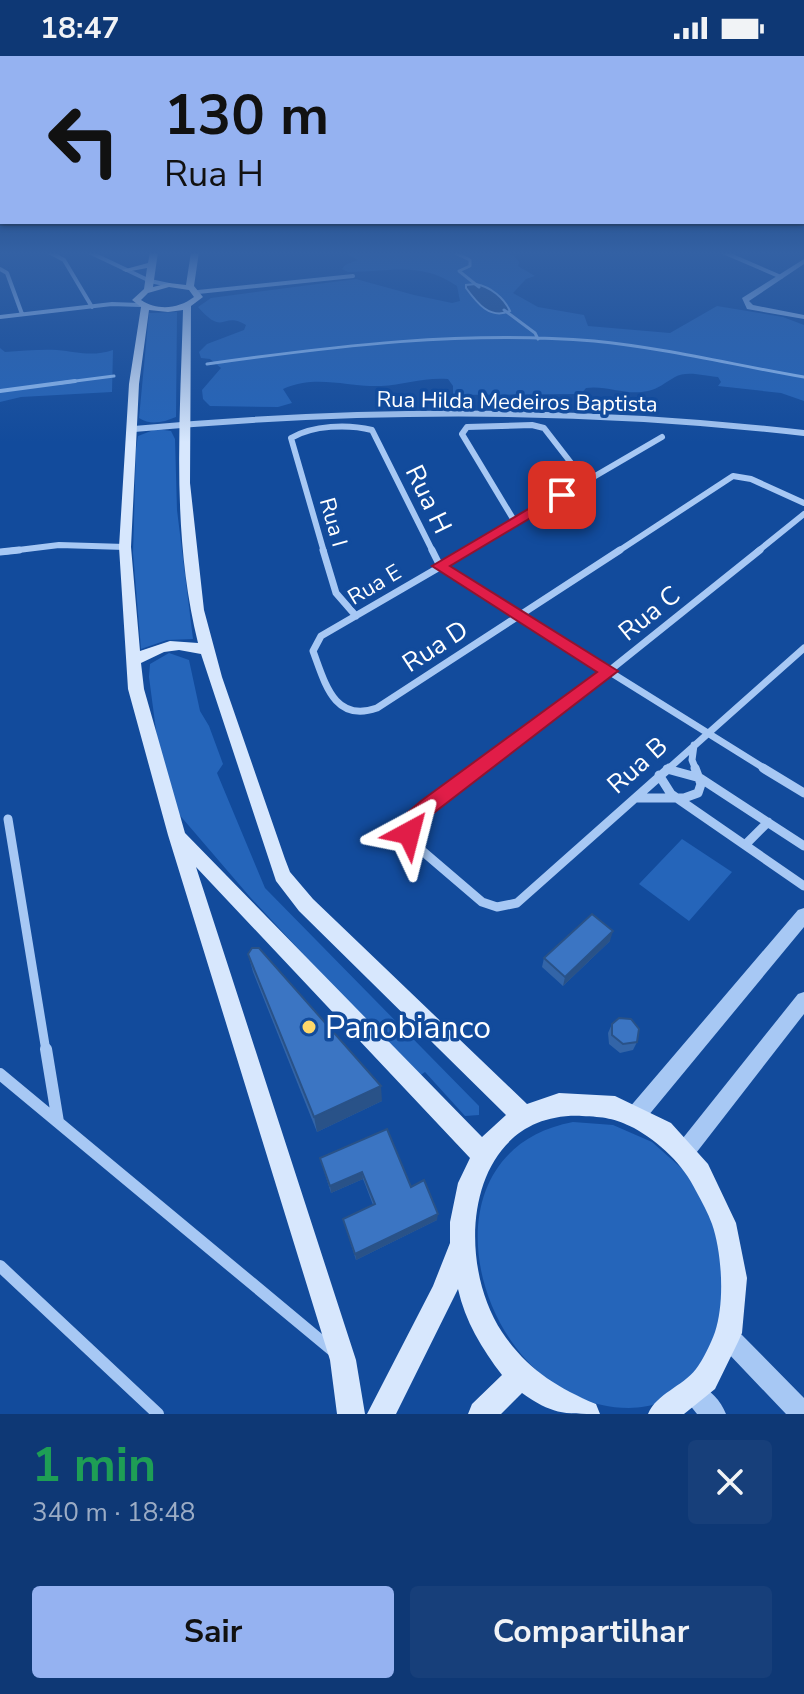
<!DOCTYPE html>
<html lang="pt">
<head>
<meta charset="utf-8">
<style>
	:root { --surface:#0e3875; --page:#173f7a; --text:#f1f3f6; --muted:#9bacc5; --line:#2e5287; --accent:#95b2f1 }
	body { margin:0; font-family:"Nunito Sans",sans-serif; background:var(--page); color:var(--text); height:100vh; display:flex; flex-direction:column; font-size:30px; white-space:nowrap }
	* { box-sizing:border-box; margin:0 }
	p { font-size:26px; color:var(--muted) }
	.icon { flex:none; width:44px; height:44px; fill:none; stroke:currentColor; stroke-width:2; stroke-linecap:round; stroke-linejoin:round }
	.map { position:relative; height:1358px; overflow:hidden }
	.sheet { display:flex; flex-direction:column; background:var(--surface); flex:1 }
	.sheet>* { flex:none }
	.banner { position:absolute; left:0px; top:0px; width:804px; height:168px; box-shadow:0 2px 6px #0004,0 0 0 2px var(--line); background:#95b2f1; color:#111; overflow:hidden }
	.pin { position:absolute; display:grid; place-items:center; width:68px; height:68px; color:#fff; margin:-34px; border-radius:16px; box-shadow:0 4px 12px #0006 }
	.me { position:absolute; width:88px; margin:-44px; rotate:38deg; stroke-linejoin:round; filter:drop-shadow(0 0 6px #0008) }
	.turn { display:flex; align-items:center; gap:28px; height:168px; padding:0 32px; font-size:36px }
	.turn .icon { width:104px; height:104px; stroke-width:2.5 }
	.turn b { display:block; font-size:56px; line-height:68px }
	.round { display:grid; place-items:center; flex:none; width:84px; height:84px; border-radius:8px; background:var(--page) }
	.headline { display:flex; align-items:center; justify-content:space-between; height:136px; padding:0 32px }
	h1 { font-size:48px; font-weight:700; line-height:60px; color:#1e9e55 }
	.cta { display:flex; gap:16px; margin-top:auto; padding:16px 32px }
	.cta a { flex:1; height:92px; border-radius:8px; background:var(--accent); color:#111; font-size:32px; font-weight:700; line-height:92px; text-align:center }
	.cta a+a { background:var(--page); color:var(--text) }
	.status { display:flex; justify-content:space-between; align-items:center; height:56px; padding:0 40px; background:var(--surface); direction:ltr }
	.status svg { height:22px; fill:currentColor }
	.map>svg:first-child { display:block }
	.green { fill:#2565ba }
	.water { fill:#29538f; stroke:#99c3f7; stroke-width:2 }
	.lines { fill:none; stroke-linecap:round; stroke-linejoin:round }
	.stream-far1 { stroke:#99c3f7; stroke-width:3 }
	.stream { stroke:#99c3f7; stroke-width:4 }
	.minor-far4 { stroke:#a7c8f4; stroke-width:4 }
	.minor-far3 { stroke:#a7c8f4; stroke-width:6 }
	.minor-far2 { stroke:#a7c8f4; stroke-width:7 }
	.minor-far1 { stroke:#a7c8f4; stroke-width:9 }
	.minor { stroke:#a7c8f4; stroke-width:12 }
	.tertiary { fill:#a7c8f4; fill-rule:evenodd }
	.secondary { fill:#d7e7fd; fill-rule:evenodd }
	.wall { fill:#3365a8 }
	.shaded-wall { fill:#295288 }
	.building { fill:#3b75c3; stroke:#295288; stroke-width:2 }
	.route { fill:#e11d48; stroke:#92132f; stroke-width:2 }
	.poi-dot { fill:#ffd86a; stroke:#124b9c; stroke-width:3 }
	.labels { text-anchor:middle; stroke-width:7; stroke-linejoin:round; paint-order:stroke }
	.far-street-label { font-size:22px; fill:#fff; stroke:#124b9c }
	.street-label { font-size:26px; fill:#fff; stroke:#124b9c }
	.near-poi-label { font-size:32px; fill:#fff; stroke:#124b9c; text-anchor:start }
</style>
</head>
<body>
<div class="status"><b>18:47</b><svg viewBox="0 0 49 12"><path d="M0 12V9h3v3zM5 12V6h3v6zM10 12V3h3v9zM15 12V0h3v12zM26 1h20v11H26zM47 4h2v5h-2z"/></svg></div>
<div class="map">
<svg width="804" height="1358" viewBox="0 0 804 1358">
	<rect width="100%" height="100%" fill="#124b9c"/>
	<!-- green -->
	<path class="green" d="M 343,196 L 503,196 L 514,200 L 519,206 L 518,210 L 535,220 L 526,223 L 513,237 L 538,251 L 584,259 L 588,270 L 670,277 L 717,250 L 783,261 L 804,269 L 804,345 L 781,337 L 718,330 L 721,326 L 718,321 C 706,320 686,314 675,321 C 666,326 658,333 648,335 C 626,340 607,329 586,332 L 581,338 L 453,339 L 453,330 L 448,323 C 424,321 404,329 381,330 C 345,331 317,318 283,333 L 292,347 L 278,351 L 210,350 L 203,343 L 202,334 L 221,312 L 210,303 L 201,302 L 199,296 L 207,288 L 244,274 L 246,269 C 222,254 225,282 198,251 L 211,242 L 356,223 L 414,239 L 452,247 L 460,245 L 457,230 C 420,205 391,216 348,216 L 342,213 L 345,209 L 358,204 Z
		M 177,256 L 176,361 C 164,366 151,370 139,362 L 149,257 Z
		M 0,292 L 5,296 C 22,295 40,293 57,294 C 78,296 92,301 113,294 L 112,336 L 21,341 L 0,346 Z
		M 156,373 L 171,375 L 175,383 L 177,454 L 193,583 L 167,584 L 141,593 L 133,497 L 136,393 L 138,380 Z
		M 169,597 L 189,604 L 200,655 L 209,670 L 223,708 L 217,717 L 265,832 L 479,1050 L 479,1059 L 465,1060 L 425,1016 L 418,1021 L 250,841 L 177,756 L 157,682 L 149,621 L 150,608 Z
		M 682,783 L 732,816 L 689,865 L 639,828 Z
		M 573,1066 L 613,1069 L 652,1086 L 687,1117 L 702,1136 L 729,1206 L 713,1302 C 697,1315 680,1334 662,1345 C 645,1354 620,1353 602,1349 C 471,1321 417,1095 573,1066 Z"/>
	<!-- water -->
	<path class="water" d="M 476,228 C 491,231 504,242 510,255 C 490,264 477,247 466,232 L 466,229 Z"/>
	<g class="lines">
		<!-- stream-far1 -->
		<path class="stream-far1" d="M 453,196 L 470,204 L 470,210 L 459,215 L 479,231
			M 504,254 L 535,277 L 538,283
			M 207,308 C 335,290 465,274 594,285 C 665,292 734,309 804,321
			M 60,327 L 114,320"/>
		<!-- stream -->
		<path class="stream" d="M 0,335 L 75,325"/>
		<!-- minor-far4 -->
		<path class="minor-far4" d="M 49,196 L 64,204 L 92,251
			M 89,196 L 150,225 L 169,229
			M 723,196 L 781,221
			M 0,213 L 7,217 L 22,258
			M 198,236 L 353,220
			M 0,261 L 112,248 L 140,249"/>
		<!-- minor-far3 -->
		<path class="minor-far3" d="M 134,373 C 359,352 580,351 804,377
			M 515,466 L 462,378 L 467,371 L 532,369 L 544,372 L 585,425
			M 2,496 L 59,489 L 125,491
			M 324,496 L 291,382 C 313,369 348,368 372,374 L 433,496
			M 465,496 L 662,381
			M 617,496 L 733,420 L 751,423 L 804,447
			M 757,496 L 804,458"/>
		<!-- minor-far2 -->
		<path class="minor-far2" d="M 323,494 L 336,537 L 356,560
			M 432,494 L 440,510 L 767,714
			M 469,494 L 321,580 L 313,595 C 325,627 334,667 377,652 L 620,494
			M 0,496 L 19,494
			M 694,689 L 692,704 L 696,714
			M 667,713 L 672,714
			M 477,714 L 609,615 L 760,494
			M 667,714 L 804,592"/>
		<!-- minor-far1 -->
		<path class="minor-far1" d="M 479,712 L 428,750 L 411,769 L 413,787 L 482,846 L 497,851 L 517,847 L 669,712
			M 763,712 L 804,737
			M 667,713 L 700,722 L 804,790
			M 659,719 L 671,738 L 804,830
			M 637,742 L 684,742 L 698,737 L 701,728 L 695,712
			M 8,763 L 46,995
			M 745,789 L 768,766"/>
		<!-- minor -->
		<path class="minor" d="M 46,993 L 58,1066
			M 0,1018 L 332,1294
			M 0,1210 L 158,1358"/>
		<!-- tertiary -->
		<path class="tertiary" d="M 804,203 L 804,208 L 749,245 L 753,249 L 804,259 L 804,263 L 747,253 L 742,242 Z
			M 804,852 L 804,871 L 643,1066 L 636,1069 L 629,1066 L 626,1059 L 629,1052 L 798,854 Z
			M 804,936 L 804,958 L 693,1101 L 686,1104 L 679,1101 L 676,1094 L 679,1087 L 798,938 Z
			M 734,1275 L 742,1279 L 804,1342 L 804,1358 L 786,1358 L 726,1295 L 722,1287 L 726,1279 Z
			M 697,1328 C 710,1333 721,1345 726,1358 L 697,1358 L 689,1348 L 685,1340 L 689,1332 Z"/>
		<!-- secondary -->
		<path class="secondary" d="M 150,196 L 158,196 L 153,231 L 169,227 L 186,229 L 191,196 L 199,196 L 194,230 L 203,241 L 191,250 L 190,427 L 204,554 L 222,621 L 285,803 L 290,816 L 313,843 L 527,1048 L 559,1037 L 615,1040 L 671,1067 L 708,1108 L 736,1167 L 747,1222 L 742,1277 L 738,1286 L 715,1333 L 684,1358 L 648,1358 C 657,1337 682,1331 696,1313 C 703,1304 711,1287 715,1276 C 725,1246 722,1197 712,1168 C 708,1157 702,1146 696,1135 C 684,1109 659,1086 634,1072 C 614,1062 604,1061 582,1060 C 468,1055 452,1200 502,1276 C 527,1313 556,1331 596,1348 L 600,1358 C 562,1358 552,1358 522,1337 L 501,1358 L 468,1358 L 472,1348 L 502,1319 C 482,1293 465,1265 458,1233 L 396,1358 L 367,1358 L 433,1230 L 450,1187 L 450,1166 L 458,1127 L 470,1102 L 196,811 L 356,1304 L 365,1358 L 337,1358 L 330,1304 L 168,779 L 128,633 L 119,491 L 129,328 L 141,251 L 132,244 L 144,233 L 147,212 L 126,216 L 122,214 L 148,207 ZM 169,231 L 189,234 L 194,241 C 178,253 158,255 141,244 L 148,237 ZM 149,254 L 168,256 L 183,254 C 180,364 171,478 198,587 L 170,585 L 140,595 L 131,491 L 139,328 ZM 179,594 L 201,598 L 276,825 L 299,855 L 506,1059 L 482,1081 L 185,777 L 144,633 L 141,607 L 164,596 Z"/>
	</g>
	<!-- wall -->
	<path class="wall" d="M 610,885 L 563,930 L 542,911 L 544,902 Z
		M 248,898 L 382,1045 L 317,1076 L 253,916 Z
		M 612,968 L 637,986 L 633,994 L 620,997 L 609,988 L 608,977 Z
		M 320,1102 L 411,1131 L 437,1164 L 356,1204 L 343,1163 L 373,1149 L 363,1123 L 331,1137 Z"/>
	<!-- shaded-wall -->
	<path class="shaded-wall" d="M 613,875 L 610,885 L 563,930 L 565,921 Z
		M 381,1030 L 382,1045 L 317,1076 L 314,1061 Z
		M 362,1116 L 363,1123 L 331,1137 L 330,1130 Z
		M 438,1158 L 437,1164 L 356,1204 L 355,1198 Z"/>
	<!-- building -->
	<path class="building" d="M 592,858 L 613,875 L 565,921 L 544,902 Z
		M 252,892 L 259,892 L 381,1030 L 314,1061 L 248,898 Z
		M 619,962 L 631,963 L 639,973 L 637,986 L 623,988 L 612,979 L 612,968 Z
		M 387,1073 L 411,1131 L 424,1124 L 438,1158 L 355,1198 L 343,1163 L 375,1148 L 362,1116 L 330,1130 L 320,1102 Z"/>
	<!-- sky -->
	<linearGradient id="sky" x2="0" y2="1"><stop stop-color="#0a2956"/><stop offset="0.51" stop-color="#3361a4"/><stop offset="1" stop-color="#3361a4" stop-opacity="0"/></linearGradient>
	<rect width="804" height="386" fill="url(#sky)"/>
	<!-- route -->
	<path class="route" d="M 557,436 L 569,439 L 450,510 L 618,615 L 435,756 L 423,767 L 417,783 L 402,783 L 399,777 L 407,757 L 421,745 L 597,616 L 432,510 Z"/>
	<!-- markers -->
	<circle class="poi-dot" cx="309" cy="971" r="8"/>
	<g class="labels">
		<!-- far-street labels -->
		<g class="far-street-label">
			<text transform="translate(517 345) rotate(1)" y="8">Rua Hilda Medeiros Baptista</text>
			<text transform="translate(334 466) rotate(74)" y="8">Rua I</text>
			<text transform="translate(374 528) rotate(-31)" y="8">Rua E</text>
		</g>
		<!-- street labels -->
		<g class="street-label">
			<text transform="translate(429 443) rotate(64)" y="9">Rua H</text>
			<text transform="translate(649 557) rotate(-39)" y="9">Rua C</text>
			<text transform="translate(435 590) rotate(-33)" y="9">Rua D</text>
			<text transform="translate(637 709) rotate(-42)" y="9">Rua B</text>
		</g>
		<!-- near-poi labels -->
		<g class="near-poi-label">
			<text x="325" y="982">Panobianco</text>
		</g>
	</g>
</svg>
<div class="pin" style="left:562px;top:439px;background:#d93025"><svg class="icon" aria-label="arrive" viewBox="0 0 24 24"><path d="M6 21V4h12l-3 4 3 4H6"/></svg></div>
<svg class="me" style="left:409px;top:777px" viewBox="-20 -20 40 40"><path d="M0-17L14 15 0 8-14 15z" fill="#e11d48" stroke="#fff" stroke-width="4"/></svg>
<div class="banner">
<div class="turn"><svg class="icon" aria-label="left" viewBox="0 0 24 24"><path d="M17 20v-9H6M10 6l-5 5 5 5"/></svg><div><b>130 m</b>Rua H</div></div>
</div>
</div>
<section class="sheet">
<div class="headline"><div><h1>1 min</h1><p>340 m · 18:48</p></div><a class="round"><svg class="icon" aria-label="close" viewBox="0 0 24 24"><path d="M6 6l12 12M18 6L6 18"/></svg></a></div>
<div class="cta"><a>Sair</a><a>Compartilhar</a></div>
</section>
</body>
</html>
